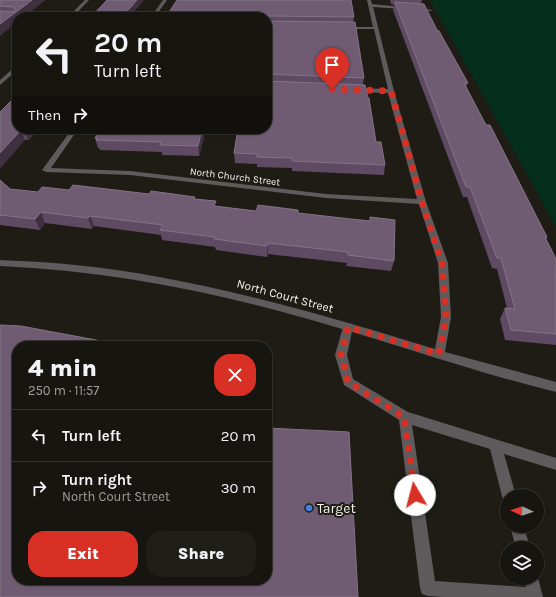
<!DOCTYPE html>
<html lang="en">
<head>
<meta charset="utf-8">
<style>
	:root { --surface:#161510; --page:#1f1e19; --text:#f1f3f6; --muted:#9e9f9f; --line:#353430; --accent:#d93025 }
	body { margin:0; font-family:Karla,sans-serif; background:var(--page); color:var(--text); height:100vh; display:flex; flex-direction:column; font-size:15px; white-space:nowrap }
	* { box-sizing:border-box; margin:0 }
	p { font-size:13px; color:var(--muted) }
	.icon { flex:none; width:22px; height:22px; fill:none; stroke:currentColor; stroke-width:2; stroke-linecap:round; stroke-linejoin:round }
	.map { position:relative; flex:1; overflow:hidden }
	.panel { position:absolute; left:12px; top:341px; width:260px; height:244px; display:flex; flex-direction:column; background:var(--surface); border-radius:16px; box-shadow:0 1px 3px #0004,0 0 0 1px var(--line) }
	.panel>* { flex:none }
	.top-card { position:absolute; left:12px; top:12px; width:260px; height:122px; border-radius:16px; box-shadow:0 1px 3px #0004,0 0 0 1px var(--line); background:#161510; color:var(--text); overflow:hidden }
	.needle { width:26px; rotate:273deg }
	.controls { position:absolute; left:500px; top:489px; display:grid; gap:8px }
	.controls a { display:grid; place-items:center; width:44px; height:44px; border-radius:50%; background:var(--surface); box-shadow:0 1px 3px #0004,0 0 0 1px var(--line); font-size:20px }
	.pin { position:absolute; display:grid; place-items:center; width:34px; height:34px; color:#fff; margin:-41px -17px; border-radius:50% 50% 50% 0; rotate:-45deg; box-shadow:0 0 4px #0007 }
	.pin .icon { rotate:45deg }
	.me { position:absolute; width:44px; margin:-22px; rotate:352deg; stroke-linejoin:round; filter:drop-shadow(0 0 3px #0008) }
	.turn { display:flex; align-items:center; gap:14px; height:84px; padding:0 16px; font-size:18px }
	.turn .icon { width:52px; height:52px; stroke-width:2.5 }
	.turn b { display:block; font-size:28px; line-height:34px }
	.then { display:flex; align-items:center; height:38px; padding:0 16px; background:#0003; gap:8px; font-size:15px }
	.round { display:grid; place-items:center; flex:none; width:42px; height:42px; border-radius:16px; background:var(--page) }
	.head { display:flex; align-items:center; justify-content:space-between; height:68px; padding:0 16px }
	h1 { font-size:24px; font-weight:800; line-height:30px }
	.button { display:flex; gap:8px; margin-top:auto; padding:8px 16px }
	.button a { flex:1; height:46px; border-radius:16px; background:var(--accent); color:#fff; font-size:16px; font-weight:800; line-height:46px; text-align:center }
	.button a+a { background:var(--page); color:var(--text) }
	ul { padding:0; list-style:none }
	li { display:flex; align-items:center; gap:12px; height:52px; padding:0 16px; border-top:1px solid var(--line) }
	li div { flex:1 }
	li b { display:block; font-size:15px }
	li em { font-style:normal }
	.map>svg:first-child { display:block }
	.green { fill:#062e1d }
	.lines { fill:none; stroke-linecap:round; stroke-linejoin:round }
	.service { fill:#5f5a5b; fill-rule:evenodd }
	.minor { fill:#5f5a5b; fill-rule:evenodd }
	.wall { fill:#5f4a64 }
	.shaded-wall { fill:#3e303e }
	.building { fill:#6f5c73; stroke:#847386 }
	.route { stroke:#d93025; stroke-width:7; stroke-dasharray:0 12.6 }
	.shop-dot { fill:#3f7fe0; stroke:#1e1c15; stroke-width:1.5 }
	.labels { text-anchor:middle; stroke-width:4; stroke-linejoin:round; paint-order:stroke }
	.far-street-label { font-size:10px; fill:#f3f1ec; stroke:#1e1c15 }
	.street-label { font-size:12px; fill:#f3f1ec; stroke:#1e1c15 }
	.near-poi-label { font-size:14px; fill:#f3f1ec; stroke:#1e1c15; text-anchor:start }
</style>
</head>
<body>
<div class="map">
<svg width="556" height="597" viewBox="0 0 556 597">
	<rect width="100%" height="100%" fill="#1e1c15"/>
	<!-- green -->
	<path class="green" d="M 430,0 L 556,0 L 556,227 Z"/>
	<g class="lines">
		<!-- service -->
		<path class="service" d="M 348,323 L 352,324 L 353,327 L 347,355 L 353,379 L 408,412 L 556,458 L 556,470 L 504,454 L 516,496 L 507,496 L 507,502 L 504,501 L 502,496 L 490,449 L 412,425 L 435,581 L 526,587 L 523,578 L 537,578 L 537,574 L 543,597 L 444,597 L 428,596 L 422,594 L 420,588 L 399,420 L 344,385 L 335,355 L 343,327 L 344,324 Z
			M 510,526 L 524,526 L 530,548 L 516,548 Z"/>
		<!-- minor -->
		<path class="minor" d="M 85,0 L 89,0 L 73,17 L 68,17 Z
			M 163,0 L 167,0 L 155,17 L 151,17 Z
			M 367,0 L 371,0 L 372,4 L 433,10 L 431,11 L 373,7 L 394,91 L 426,202 L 448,263 L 451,317 L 445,352 L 556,382 L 556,392 C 474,372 396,344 315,321 C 212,291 108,271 0,266 L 0,260 C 54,262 107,267 159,277 C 253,294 344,321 435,349 L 441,317 L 438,263 L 419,204 L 326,198 L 130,175 L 46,172 L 42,170 L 72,129 L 78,129 L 51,168 L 130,171 L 326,194 L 417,199 L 388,93 L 353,92 L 350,90 L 353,88 L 388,89 L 374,29 L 343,29 L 341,28 L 343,27 L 373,27 Z
			M 17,65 L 17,70 L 0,85 L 0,80 Z"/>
	</g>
	<!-- wall -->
	<path class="wall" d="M 0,0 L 45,0 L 24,17 L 17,17 L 0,36 Z
		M 177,0 L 354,17 L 353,22 L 364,78 L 363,84 L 376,142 L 385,165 L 384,175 L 292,171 L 292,168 L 257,167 L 257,164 L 235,163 L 234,153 L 267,129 L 267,17 L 166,17 Z
		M 390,0 L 422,0 L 421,4 L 468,83 L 466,87 L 486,125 L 547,237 L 546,239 L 556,259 L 556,345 L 505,340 L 500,319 L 505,308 L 507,308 L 497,269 L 492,268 L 467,197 L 463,197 L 393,10 L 394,5 L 391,4 Z
		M 0,112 L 40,129 L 28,140 L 25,140 Z
		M 206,129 L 199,156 L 162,155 L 162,152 L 100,150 L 99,148 L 98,148 L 95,138 Z
		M 0,180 L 10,189 L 38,192 L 69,190 L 195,199 L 216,206 L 256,211 L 298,213 L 394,261 L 391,271 L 346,266 L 347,263 L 268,254 L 267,257 L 216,250 L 215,247 L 162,240 L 161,235 L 94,226 L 92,229 L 45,223 L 40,230 L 0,225 Z"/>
	<!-- shaded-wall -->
	<path class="shaded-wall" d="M 32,0 L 45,0 L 24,17 L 17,17 L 17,22 L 0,36 L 0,24 Z
		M 137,0 L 144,0 L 130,17 L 122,17 Z
		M 25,129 L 40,129 L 28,140 L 24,130 Z
		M 202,129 L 206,129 L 199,156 L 198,146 Z
		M 21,130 L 25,140 L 0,169 L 0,153 Z
		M 41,212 L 45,223 L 40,230 L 35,219 Z
		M 90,216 L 94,226 L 92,229 L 88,218 Z
		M 268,243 L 268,254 L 267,257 L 267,246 Z"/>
	<!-- building -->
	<path class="building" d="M 0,0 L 32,0 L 0,24 L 0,11 L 14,12 L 15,8 L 14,7 L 0,6 Z
		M 107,0 L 137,0 L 122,17 L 91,17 Z
		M 177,0 L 351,0 L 354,17 L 267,16 L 266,17 L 166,17 Z
		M 395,2 L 424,4 L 437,30 L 439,31 L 468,83 L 464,83 L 486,125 L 490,125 L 547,237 L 545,237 L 556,259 L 556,275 L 555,275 L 556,279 L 556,334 L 511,330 L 505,308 L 515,309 L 501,258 L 497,258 L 470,187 L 466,187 Z
		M 267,21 L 355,22 L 364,78 L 267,74 Z
		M 267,81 L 365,85 L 368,98 L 369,98 L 376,142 L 381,142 L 385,165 L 292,161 L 292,158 L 257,157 L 257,154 L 234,153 L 238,129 L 267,129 Z
		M 17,95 L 17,129 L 25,129 L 24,130 L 21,130 L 0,153 L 0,112 Z
		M 100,129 L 202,129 L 198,146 L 160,145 L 161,142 L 96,140 L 98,138 L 95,138 Z
		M 0,180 L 10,189 L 38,192 L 42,187 L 69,190 L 73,185 L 149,194 L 151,191 L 195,197 L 194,199 L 216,201 L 214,206 L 256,211 L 258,205 L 298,210 L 298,213 L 351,219 L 370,221 L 370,217 L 395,220 L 394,261 L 348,255 L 348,252 L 268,243 L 267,246 L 214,239 L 215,237 L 160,230 L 163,225 L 90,216 L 88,218 L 41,212 L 35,219 L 0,215 Z
		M 0,325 L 21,326 L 128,346 L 17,346 L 17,580 L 267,580 L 267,428 L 349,432 L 358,597 L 0,597 Z"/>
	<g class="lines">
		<!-- route -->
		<path class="route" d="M 332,89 L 391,91 L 422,202 L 442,263 L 446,317 L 439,354 L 348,327 L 341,354 L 348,382 L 404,417 L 415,495"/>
	</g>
	<!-- markers -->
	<circle class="shop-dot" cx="309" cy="508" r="4"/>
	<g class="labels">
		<!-- far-street labels -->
		<g class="far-street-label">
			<text transform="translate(235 176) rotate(7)" y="4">North Church Street</text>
		</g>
		<!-- street labels -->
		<g class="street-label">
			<text transform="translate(285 296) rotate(15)" y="4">North Court Street</text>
		</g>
		<!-- near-poi labels -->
		<g class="near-poi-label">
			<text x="317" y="513">Target</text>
		</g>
	</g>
</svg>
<div class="controls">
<a><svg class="needle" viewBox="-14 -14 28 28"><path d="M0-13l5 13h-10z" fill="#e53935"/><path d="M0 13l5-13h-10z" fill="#9e9f9f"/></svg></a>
<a><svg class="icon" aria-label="layers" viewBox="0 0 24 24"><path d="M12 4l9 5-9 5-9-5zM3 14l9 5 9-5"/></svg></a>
</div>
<div class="pin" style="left:332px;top:89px;background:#d93025"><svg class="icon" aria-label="arrive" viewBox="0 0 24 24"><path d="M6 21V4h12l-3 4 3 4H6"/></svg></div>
<svg class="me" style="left:415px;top:495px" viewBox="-20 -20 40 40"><circle r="19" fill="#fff"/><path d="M0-13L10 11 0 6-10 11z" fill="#d93025"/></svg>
<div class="top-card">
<div class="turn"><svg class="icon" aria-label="left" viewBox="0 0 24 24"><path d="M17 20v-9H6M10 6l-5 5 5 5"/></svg><div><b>20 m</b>Turn left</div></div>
<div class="then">Then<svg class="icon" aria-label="right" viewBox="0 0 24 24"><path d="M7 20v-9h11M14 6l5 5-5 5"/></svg></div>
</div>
<section class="panel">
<div class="head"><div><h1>4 min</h1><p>250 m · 11:57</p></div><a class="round" style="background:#d93025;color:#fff"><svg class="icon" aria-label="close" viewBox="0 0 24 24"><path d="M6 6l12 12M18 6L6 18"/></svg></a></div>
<ul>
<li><svg class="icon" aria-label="left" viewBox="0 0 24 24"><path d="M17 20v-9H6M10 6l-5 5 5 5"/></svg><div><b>Turn left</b></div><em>20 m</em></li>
<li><svg class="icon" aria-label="right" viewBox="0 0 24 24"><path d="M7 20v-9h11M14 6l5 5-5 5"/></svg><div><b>Turn right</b><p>North Court Street</p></div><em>30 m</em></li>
</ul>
<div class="button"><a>Exit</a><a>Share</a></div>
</section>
</div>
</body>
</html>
